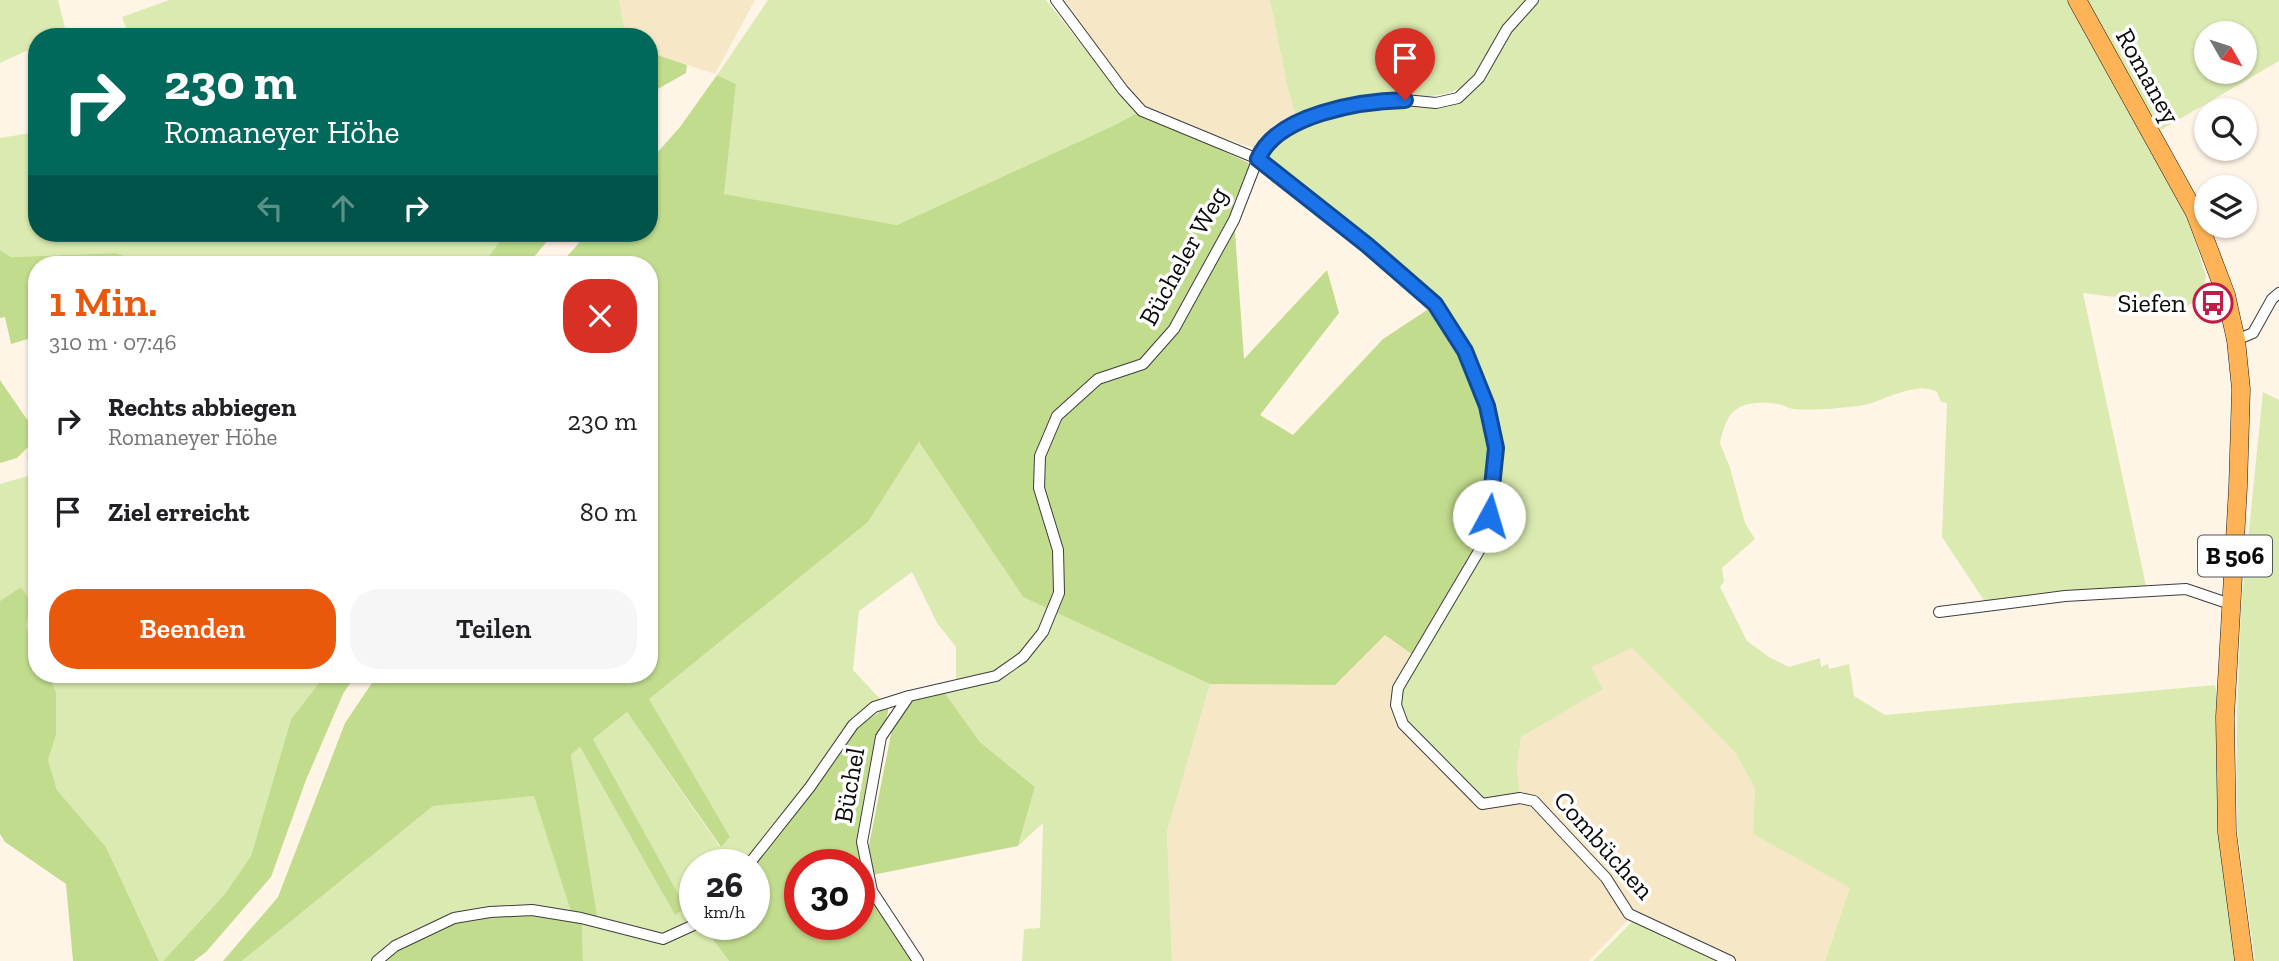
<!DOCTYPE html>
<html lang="de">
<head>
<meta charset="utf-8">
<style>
	:root { --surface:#fff; --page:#f6f6f6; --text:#202124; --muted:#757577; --accent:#ea580c }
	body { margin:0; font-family:"Zilla Slab",serif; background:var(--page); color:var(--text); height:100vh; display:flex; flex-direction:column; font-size:26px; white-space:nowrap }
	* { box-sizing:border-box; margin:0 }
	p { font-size:23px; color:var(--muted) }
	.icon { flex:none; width:38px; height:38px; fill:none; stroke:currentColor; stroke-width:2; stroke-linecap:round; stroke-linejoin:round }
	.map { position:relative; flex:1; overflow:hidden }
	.panel { position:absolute; left:28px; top:256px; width:630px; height:427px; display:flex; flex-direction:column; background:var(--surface); border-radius:28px; box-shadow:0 2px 5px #0004 }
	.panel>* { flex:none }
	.top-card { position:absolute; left:28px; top:28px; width:630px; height:214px; border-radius:28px; box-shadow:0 2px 5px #0004; background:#00695c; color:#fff; overflow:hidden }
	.needle { width:46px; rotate:129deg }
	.tools { position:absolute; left:2194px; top:21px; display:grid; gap:14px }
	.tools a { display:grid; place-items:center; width:63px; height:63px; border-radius:50%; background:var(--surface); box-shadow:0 2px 5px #0004; font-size:35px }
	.speed { position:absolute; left:679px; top:849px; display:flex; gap:14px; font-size:35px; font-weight:700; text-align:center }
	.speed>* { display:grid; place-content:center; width:91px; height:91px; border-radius:50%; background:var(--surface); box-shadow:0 2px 5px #0004; line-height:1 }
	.speed small { font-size:18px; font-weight:400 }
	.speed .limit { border:10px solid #d22; background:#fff; color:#111 }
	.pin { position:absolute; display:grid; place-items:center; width:60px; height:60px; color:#fff; margin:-72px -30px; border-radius:50% 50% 50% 0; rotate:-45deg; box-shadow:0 0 7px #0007 }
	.pin .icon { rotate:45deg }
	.me { position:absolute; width:77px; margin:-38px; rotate:6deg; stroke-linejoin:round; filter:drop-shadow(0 0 5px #0008) }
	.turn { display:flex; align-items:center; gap:24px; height:147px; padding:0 21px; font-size:32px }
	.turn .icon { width:91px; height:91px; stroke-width:2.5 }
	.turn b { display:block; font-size:49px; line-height:60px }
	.lanes { display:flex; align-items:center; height:66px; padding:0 21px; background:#0003; justify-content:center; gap:35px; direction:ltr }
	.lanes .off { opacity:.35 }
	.round { display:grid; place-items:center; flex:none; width:74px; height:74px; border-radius:28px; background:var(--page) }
	.summary { display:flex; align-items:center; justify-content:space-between; height:119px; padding:0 21px }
	h1 { font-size:42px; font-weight:600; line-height:52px; color:var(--accent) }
	.cta { display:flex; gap:14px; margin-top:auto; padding:14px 21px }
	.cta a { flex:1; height:80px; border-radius:28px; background:var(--accent); color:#fff; font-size:28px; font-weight:600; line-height:80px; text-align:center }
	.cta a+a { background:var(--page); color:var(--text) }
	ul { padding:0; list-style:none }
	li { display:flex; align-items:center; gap:21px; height:91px; padding:0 21px }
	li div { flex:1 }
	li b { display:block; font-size:26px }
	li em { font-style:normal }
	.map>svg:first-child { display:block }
	.farmland { fill:#f6e8c6 }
	.green { fill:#dbeab0; fill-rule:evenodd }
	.forest { fill:#c2dc8e; fill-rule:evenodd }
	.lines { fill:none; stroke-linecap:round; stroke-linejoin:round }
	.minor-casing { stroke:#3d3d3d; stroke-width:12 }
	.primary-casing { stroke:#1b1b1b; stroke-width:19 }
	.minor { stroke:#fff; stroke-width:10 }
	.primary { stroke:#ffb357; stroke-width:18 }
	.route-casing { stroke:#114b97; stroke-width:18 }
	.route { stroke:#1a73e8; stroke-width:12 }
	.labels { text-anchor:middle; stroke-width:7; stroke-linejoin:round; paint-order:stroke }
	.shield { fill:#fff; stroke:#545454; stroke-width:2 }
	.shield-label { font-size:24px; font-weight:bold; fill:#0a0a0a }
	.street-label { font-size:26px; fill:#0a0a0a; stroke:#fff }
	.poi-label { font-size:26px; fill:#0a0a0a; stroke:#fff; text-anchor:end }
</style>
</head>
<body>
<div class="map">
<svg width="2279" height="961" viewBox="0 0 2279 961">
	<rect width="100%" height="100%" fill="#fff5e7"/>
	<!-- farmland -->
	<path class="farmland" d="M 619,0 L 755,0 L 715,74 L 649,52 L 649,37 L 626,37 Z
		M 1065,0 L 1270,0 L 1287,85 L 1296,118 L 1274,130 L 1254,148 L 1171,121 L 1151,110 L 1135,97 L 1101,52 Z
		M 1385,635 L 1413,655 L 1520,801 L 1517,768 L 1521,737 L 1603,689 L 1590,667 L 1632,648 L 1735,752 L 1755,788 L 1753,834 L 1851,888 L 1825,961 L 1731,961 L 1631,917 L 1589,961 L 1172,961 L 1167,832 L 1210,684 L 1334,685 Z"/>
	<!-- green -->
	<path class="green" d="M 0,0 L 58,0 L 66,32 L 56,37 L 37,37 L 37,46 L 0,63 Z
		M 169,0 L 619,0 L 626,37 L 116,37 L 127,31 L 122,17 Z
		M 768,0 L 1046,0 L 1123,97 L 1139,112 L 1115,125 L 897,225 L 723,194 L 736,84 L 717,75 Z
		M 1270,0 L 1528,0 L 1471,81 C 1442,105 1411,92 1376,96 C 1349,100 1322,110 1296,118 L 1287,85 Z
		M 1535,0 L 2072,0 L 2187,214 L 2206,277 L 2200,299 L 2187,306 L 2083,293 L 2146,586 L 1985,602 L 1942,537 L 1947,403 L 1941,402 L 1937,392 C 1913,380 1883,403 1859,406 C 1839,408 1814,411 1793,409 C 1788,408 1783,405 1778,404 C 1767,402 1750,402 1740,407 C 1727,413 1723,430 1720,443 L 1730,468 L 1745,523 L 1755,539 L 1722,568 L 1724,582 L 1720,587 L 1747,641 L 1769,657 L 1789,667 L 1820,658 L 1821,667 L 1828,664 L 1829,669 L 1849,664 L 1854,696 L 1885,715 L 2215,685 L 2221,712 L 2237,961 L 1825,961 L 1850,888 L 1753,834 L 1755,788 L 1735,752 L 1632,648 L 1591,667 L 1603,689 L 1521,737 L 1517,768 L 1520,796 L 1483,803 L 1406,724 L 1398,706 L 1400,689 L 1418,657 L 1436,304 L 1255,162 L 1302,128 L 1386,104 L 1462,100 L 1496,51 Z
		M 2085,0 L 2279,0 L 2279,61 L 2161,130 ZM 2207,33 L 2245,33 L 2245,72 L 2207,72 Z
		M 37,132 L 37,233 L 506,233 L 483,264 L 149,264 L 116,253 L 11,257 L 0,250 L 0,138 Z
		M 2263,392 L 2279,400 L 2279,961 L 2255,961 L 2237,828 L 2237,716 L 2241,609 Z
		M 919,442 L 1023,597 L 1050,609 C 1039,635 1022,663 994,674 C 983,679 968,680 956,683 L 956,647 L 937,623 L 912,572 L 859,611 L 853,670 L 883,702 L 849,723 L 774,830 L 746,864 L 695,864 L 695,922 L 663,936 L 598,921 L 571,755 L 580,747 L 675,915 L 686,908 L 593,739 L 627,712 L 720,847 L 730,837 L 648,699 L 868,522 Z
		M 37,449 L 37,650 L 26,626 L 31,602 L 21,587 L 0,601 L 0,484 L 31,475 L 27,455 Z
		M 1053,610 L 1210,684 L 1167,832 L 1172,961 L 1022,961 L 1024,929 L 1040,928 L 1043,823 L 1018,846 L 1035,787 L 980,742 L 944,692 L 1022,659 Z
		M 48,674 L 326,674 L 291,719 L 251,856 L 224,895 L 163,961 L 159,961 L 106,847 L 57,790 L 48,760 L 56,735 L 56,692 Z
		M 534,795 L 572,915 L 373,961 L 242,961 L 433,806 Z
		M 582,920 L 664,943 L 693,931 L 701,924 L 729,961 L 583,961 Z
		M 1634,920 L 1720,961 L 1593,961 Z"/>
	<!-- forest -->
	<path class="forest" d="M 649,52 L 687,65 L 686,73 L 649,94 Z
		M 717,75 L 736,84 L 724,194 L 897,225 L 1115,125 L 1139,112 L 1251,164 L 1233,204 L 1244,359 L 1327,270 L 1339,313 L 1260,415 L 1293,435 L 1383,339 L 1433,306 L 1464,352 L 1485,407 L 1493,448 L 1482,541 L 1413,655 L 1385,635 L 1335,685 L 1210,684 L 1023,597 L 919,442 L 868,522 L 649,699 L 730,837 L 721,847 L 627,712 L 593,739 L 686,908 L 675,915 L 580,747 L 571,755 L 598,921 L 572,915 L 534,796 L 433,806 L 242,961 L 223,961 L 278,897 L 345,723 L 378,674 L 649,674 L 649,264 L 560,264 L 588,233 L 649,233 L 649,162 L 680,127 Z
		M 506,233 L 554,233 L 528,264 L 483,264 Z
		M 0,250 L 11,257 L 116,253 L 149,264 L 37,264 L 37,340 L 31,338 L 11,344 L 5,317 L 0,318 Z
		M 0,380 L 37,434 L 37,438 L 17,458 L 0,463 Z
		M 21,587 L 31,602 L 26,626 L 37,650 L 37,674 L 48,674 L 56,692 L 56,735 L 48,760 L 57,790 L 106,847 L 159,961 L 73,961 L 66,884 L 5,842 L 0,834 L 0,601 Z
		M 326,674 L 356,674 L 343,694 L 306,780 L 271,877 L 206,952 L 194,961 L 163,961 L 224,895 L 251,856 L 291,719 Z
		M 944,692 L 980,742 L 1035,787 L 1018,846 L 872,875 L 869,845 L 897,704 Z
		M 889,706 L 864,846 L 868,892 L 913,961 L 729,961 L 701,924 L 754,924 L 754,864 L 857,726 ZM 800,864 L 859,864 L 859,924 L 800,924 Z
		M 531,913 L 582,920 L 583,961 L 382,961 L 395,949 L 453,921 Z"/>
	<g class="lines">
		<!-- minor casing -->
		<g class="minor-casing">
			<path id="minor" d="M 1056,0 L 1123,90 L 1142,111 L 1258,159 L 1367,245 L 1435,304 L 1465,351 L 1487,406 L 1496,448 L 1486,539 L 1398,688 L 1396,705 L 1403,724 L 1482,804 L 1520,798 L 1534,801 L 1606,878 L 1629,914 L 1730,961
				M 2236,340 L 2253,333 L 2272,299 L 2279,293
				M 1939,612 L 2065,596 L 2186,589 L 2233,605
				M 909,696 L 881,737 L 862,842 L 872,891 L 918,961
				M 749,864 L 810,787 L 853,725 L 874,707 L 909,696 L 996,676 L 1023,657 L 1043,632 L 1059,593 L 1058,550 L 1039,488 L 1040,456 L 1057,416 L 1098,379 L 1143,364 L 1174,329 L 1234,220 L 1262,148 L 1274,136 L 1297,123 L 1356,105 L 1405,100 L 1436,103 L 1458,98 L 1479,78 L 1507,29 L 1533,0
				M 377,961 L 395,946 L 454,918 L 490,912 L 532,910 L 581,918 L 663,939 L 696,924"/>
		</g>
		<!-- primary casing -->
		<g class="primary-casing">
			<path id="primary" d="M 2077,0 L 2195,213 L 2226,295 L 2236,340 L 2241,389 L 2238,487 L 2225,717 L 2227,832 L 2244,961"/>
		</g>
		<!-- minor -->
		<use href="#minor" class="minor"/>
		<!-- primary -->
		<use href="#primary" class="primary"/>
	</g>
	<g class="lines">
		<!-- route casing -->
		<g class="route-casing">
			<path id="route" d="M 1405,100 C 1361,101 1277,114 1258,159 L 1367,245 L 1435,304 L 1465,351 L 1487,406 L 1496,448 L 1489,516"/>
		</g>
		<!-- route -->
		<use href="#route" class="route"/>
	</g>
	<!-- icons -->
	<defs>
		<g id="bus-ring" transform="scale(2.0125)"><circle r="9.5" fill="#fff" stroke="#c01c47" stroke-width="1.5"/><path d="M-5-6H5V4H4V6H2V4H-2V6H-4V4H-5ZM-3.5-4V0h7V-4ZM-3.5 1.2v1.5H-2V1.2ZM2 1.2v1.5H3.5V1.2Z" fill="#c01c47"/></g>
	</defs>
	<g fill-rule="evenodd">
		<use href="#bus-ring" x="2213" y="303"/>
	</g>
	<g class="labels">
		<!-- shield labels -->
		<rect class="shield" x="2198" y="535.5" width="74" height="41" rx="5"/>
		<g class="shield-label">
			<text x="2235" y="564">B 506</text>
		</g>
		<!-- street labels -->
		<g class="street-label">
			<text transform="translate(2148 76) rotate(61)" y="9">Romaney</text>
			<text transform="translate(1183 256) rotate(-61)" y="9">Bücheler Weg</text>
			<text transform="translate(849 785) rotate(-80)" y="9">Büchel</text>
			<text transform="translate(1604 845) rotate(48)" y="9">Combüchen</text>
		</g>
		<!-- poi labels -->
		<g class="poi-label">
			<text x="2186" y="312">Siefen</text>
		</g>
	</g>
</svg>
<div class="tools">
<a><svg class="needle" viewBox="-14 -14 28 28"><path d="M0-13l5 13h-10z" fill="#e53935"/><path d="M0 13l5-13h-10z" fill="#757577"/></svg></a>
<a><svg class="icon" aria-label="search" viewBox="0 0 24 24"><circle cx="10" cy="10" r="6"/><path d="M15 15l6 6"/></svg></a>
<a><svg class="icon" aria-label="layers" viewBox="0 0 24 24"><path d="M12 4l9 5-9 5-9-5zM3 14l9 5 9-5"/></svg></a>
</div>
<div class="speed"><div>26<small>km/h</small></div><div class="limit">30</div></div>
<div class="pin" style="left:1405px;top:100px;background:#d93025"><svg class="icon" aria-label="arrive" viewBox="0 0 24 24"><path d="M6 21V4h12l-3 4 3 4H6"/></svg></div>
<svg class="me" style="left:1489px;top:516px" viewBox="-20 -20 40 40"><circle r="19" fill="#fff"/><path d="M0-13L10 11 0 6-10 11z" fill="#1a73e8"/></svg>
<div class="top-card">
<div class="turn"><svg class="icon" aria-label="right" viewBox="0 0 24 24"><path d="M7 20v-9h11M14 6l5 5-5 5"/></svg><div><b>230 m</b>Romaneyer Höhe</div></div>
<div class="lanes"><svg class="icon off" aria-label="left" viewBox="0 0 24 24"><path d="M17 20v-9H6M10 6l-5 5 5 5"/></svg><svg class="icon off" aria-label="ahead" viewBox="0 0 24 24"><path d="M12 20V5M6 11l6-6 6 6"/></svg><svg class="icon" aria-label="right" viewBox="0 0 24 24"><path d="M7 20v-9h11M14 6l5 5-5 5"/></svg></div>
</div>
<section class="panel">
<div class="summary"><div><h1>1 Min.</h1><p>310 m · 07:46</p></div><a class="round" style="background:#d93025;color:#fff"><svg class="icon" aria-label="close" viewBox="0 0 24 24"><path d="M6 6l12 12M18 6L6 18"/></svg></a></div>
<ul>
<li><svg class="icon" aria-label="right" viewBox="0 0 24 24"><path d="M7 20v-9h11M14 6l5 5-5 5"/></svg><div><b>Rechts abbiegen</b><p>Romaneyer Höhe</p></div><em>230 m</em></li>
<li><svg class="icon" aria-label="arrive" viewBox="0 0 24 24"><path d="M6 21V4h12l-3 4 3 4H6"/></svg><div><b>Ziel erreicht</b></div><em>80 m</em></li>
</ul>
<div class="cta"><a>Beenden</a><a>Teilen</a></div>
</section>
</div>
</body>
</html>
